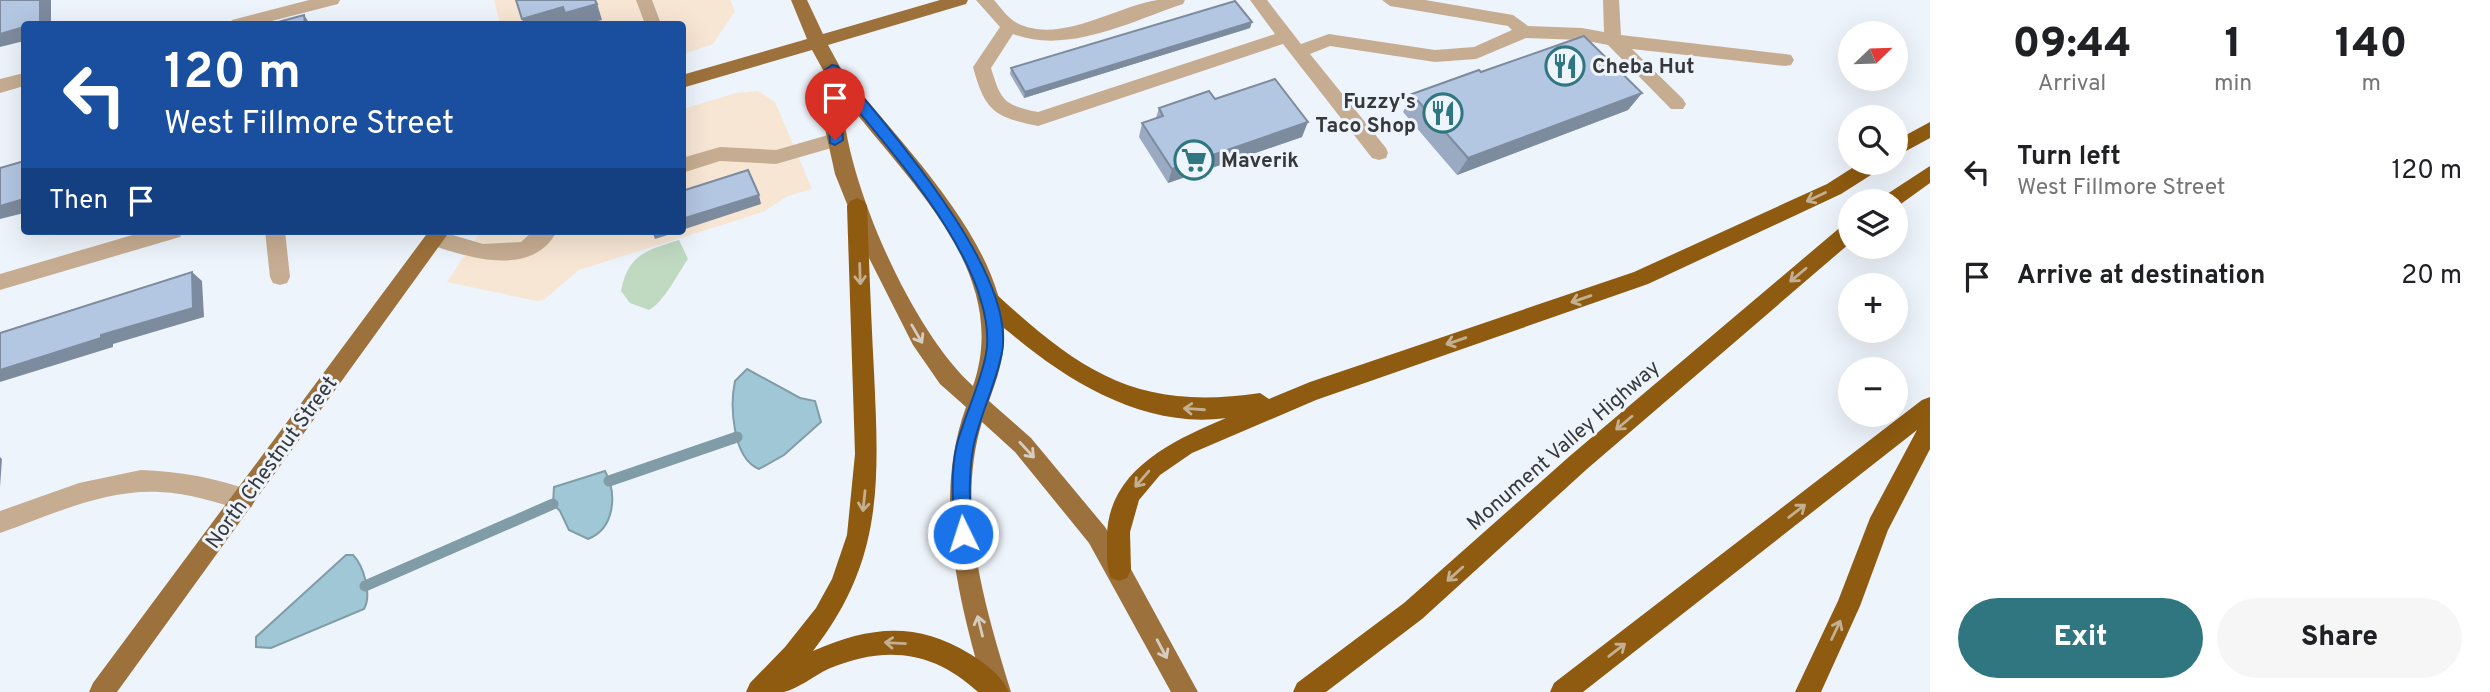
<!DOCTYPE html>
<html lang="en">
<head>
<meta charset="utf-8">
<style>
	:root { --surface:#fff; --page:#f6f6f6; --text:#202124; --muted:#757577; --accent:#2f7681 }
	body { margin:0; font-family:Overpass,sans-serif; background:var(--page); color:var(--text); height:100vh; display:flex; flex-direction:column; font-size:26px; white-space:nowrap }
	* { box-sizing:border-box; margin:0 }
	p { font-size:23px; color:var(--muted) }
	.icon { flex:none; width:38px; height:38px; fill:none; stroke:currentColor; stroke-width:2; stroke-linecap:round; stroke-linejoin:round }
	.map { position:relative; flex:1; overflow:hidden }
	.panel { display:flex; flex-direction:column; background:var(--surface); width:560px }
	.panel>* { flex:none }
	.banner { position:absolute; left:21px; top:21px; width:665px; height:214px; border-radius:7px; box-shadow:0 7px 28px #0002; background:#1a4fa0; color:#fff; overflow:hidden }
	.needle { width:46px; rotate:67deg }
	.controls { position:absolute; left:1838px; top:21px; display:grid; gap:14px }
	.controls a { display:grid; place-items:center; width:70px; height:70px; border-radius:50%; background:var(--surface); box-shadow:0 7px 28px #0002; font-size:35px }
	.pin { position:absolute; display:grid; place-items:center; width:60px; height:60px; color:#fff; margin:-72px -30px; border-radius:50% 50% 50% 0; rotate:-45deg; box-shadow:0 0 7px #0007 }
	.pin .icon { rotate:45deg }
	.me { position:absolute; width:77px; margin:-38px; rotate:356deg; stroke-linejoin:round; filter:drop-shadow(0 0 5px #0008) }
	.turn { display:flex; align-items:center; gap:24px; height:147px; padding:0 28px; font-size:32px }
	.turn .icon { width:91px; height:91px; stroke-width:2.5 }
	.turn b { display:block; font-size:49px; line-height:60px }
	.then { display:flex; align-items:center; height:66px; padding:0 28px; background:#0003; gap:14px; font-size:26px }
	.eta { display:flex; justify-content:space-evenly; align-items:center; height:119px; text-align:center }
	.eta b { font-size:42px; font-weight:800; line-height:49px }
	.action { display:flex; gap:14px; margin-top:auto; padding:14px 28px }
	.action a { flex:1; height:80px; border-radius:42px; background:var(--accent); color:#fff; font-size:28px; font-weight:800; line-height:80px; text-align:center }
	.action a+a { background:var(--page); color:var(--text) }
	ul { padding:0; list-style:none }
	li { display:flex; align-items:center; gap:21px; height:105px; padding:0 28px }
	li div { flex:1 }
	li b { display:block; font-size:26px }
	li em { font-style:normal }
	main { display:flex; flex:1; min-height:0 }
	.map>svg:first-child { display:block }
	.commercial { fill:#f7e6d4 }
	.green { fill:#c0d9c1 }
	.water { fill:#a0c7d5; stroke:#809ca7; stroke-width:2 }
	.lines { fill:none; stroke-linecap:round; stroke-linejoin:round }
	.stream { stroke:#809ca7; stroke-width:11 }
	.minor { fill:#c6ad92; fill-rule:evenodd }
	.major { fill:#9d713b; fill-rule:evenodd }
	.highway { fill:#8e5b10; fill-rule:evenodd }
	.wall { fill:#9aaac2 }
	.shaded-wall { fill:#7d8b9e }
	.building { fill:#b3c6e2; stroke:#7d8b9e; stroke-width:2 }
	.oneway { stroke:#c3af91 }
	.oneway2 { stroke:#d6cdc1 }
	.route { fill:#1a73e8; stroke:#114b97; stroke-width:2 }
	.labels { text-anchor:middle; stroke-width:6; stroke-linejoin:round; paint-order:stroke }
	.poi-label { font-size:21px; font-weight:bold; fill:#36383b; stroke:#eef4fb; text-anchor:start }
	.street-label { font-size:21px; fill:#36383b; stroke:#eef4fb }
</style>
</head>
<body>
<main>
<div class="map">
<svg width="1930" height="692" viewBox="0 0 1930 692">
	<rect width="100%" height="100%" fill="#eef4fb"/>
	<!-- commercial -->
	<path class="commercial" d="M 494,0 L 730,0 L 735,11 L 713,44 L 683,54 L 682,24 L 500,24 Z
		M 758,91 L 775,102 L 812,189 L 788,196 L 763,212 L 579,270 L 544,300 L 537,301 L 447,282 L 481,231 L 682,231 L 683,109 L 736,93 Z"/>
	<!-- green -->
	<path class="green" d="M 679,240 L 688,259 C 677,275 664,302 649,310 L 630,303 L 621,291 C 628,254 647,250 679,240 Z"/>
	<!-- water -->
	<path class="water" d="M 747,369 L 800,398 L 815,401 L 821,422 L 784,455 L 759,469 C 732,458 730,405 735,381 Z
		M 605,471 C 618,495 614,529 588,539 L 569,530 L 560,511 L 553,504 L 554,487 Z
		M 346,555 L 353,555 C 364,566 372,595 364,609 L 271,648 L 256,647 L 256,637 Z"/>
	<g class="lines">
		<!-- stream -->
		<path class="stream" d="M 609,481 L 737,437
			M 365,586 L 553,504"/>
		<!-- minor -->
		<path class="minor" d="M 309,0 L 340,0 L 338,4 L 260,24 L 229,24 L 232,20 Z
			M 636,0 L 652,0 L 661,24 L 645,24 Z
			M 976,0 L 994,0 C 1001,8 1008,18 1017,23 C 1060,45 1116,6 1158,0 C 1167,0 1177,0 1185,0 L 1183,4 C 1132,21 1067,55 1013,34 L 991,68 C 1001,101 1004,105 1038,112 L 1275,34 L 1250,0 L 1267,0 L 1301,44 L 1329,34 L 1435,50 L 1474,47 L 1512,30 L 1508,26 L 1390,6 L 1382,0 L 1425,0 L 1513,15 L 1528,26 L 1582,28 L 1604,32 L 1603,0 L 1619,0 L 1621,35 L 1785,54 L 1791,55 L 1794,60 L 1791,65 L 1785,66 L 1632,49 L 1683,99 L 1686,104 L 1683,109 L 1671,109 L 1608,45 L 1582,40 L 1526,38 L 1476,59 L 1435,62 L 1330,46 L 1310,54 L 1386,148 L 1388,153 L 1386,158 L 1379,160 L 1372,158 L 1283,44 L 1038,126 C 994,117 985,111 973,67 L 1000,27 Z
			M 24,73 L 24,86 L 0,93 L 0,79 Z
			M 835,133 L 842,135 L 844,140 L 842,145 L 776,164 L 720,161 L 682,173 L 682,158 L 720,147 L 776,150 Z
			M 146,231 L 183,231 L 180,237 L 173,239 L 0,290 L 0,274 Z
			M 265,231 L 285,231 L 290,277 L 287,283 L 280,285 L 273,283 L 270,277 Z
			M 439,231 L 483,244 L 521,242 L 533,231 L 557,231 C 532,279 467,257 428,244 L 425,238 L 428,232 Z
			M 141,470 C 178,471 217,478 252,491 L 255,499 L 252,507 L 244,510 C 217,503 189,493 160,492 C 105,489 51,515 0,533 L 0,511 L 79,483 Z"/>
		<!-- major -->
		<path class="major" d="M 791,0 L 807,0 L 823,34 L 940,0 L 968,0 L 966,4 L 828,45 L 840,67 C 894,137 1003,241 1004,333 C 1005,356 997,379 989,401 L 1031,438 L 1105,527 L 1127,562 L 1198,692 L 1171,692 L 1089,543 L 1015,452 L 982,422 C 955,510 985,607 1011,692 L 985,692 C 959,600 932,501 966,407 L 940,384 L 913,345 L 867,254 L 835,174 L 824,124 L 823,70 L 812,50 L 682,88 L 682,75 L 807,39 ZM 842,95 C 904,178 1013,271 973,386 C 911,330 844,178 842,95 Z
			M 429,231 L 450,231 L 117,692 L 89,692 L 93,683 Z"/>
		<!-- highway -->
		<path class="highway" d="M 1930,122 L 1930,138 L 1895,157 L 1895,141 Z
			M 1860,163 L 1884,163 L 1882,168 L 1841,194 L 1648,284 L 1316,400 L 1192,453 L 1160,475 L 1139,500 L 1130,532 L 1131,570 L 1127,578 L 1119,581 L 1111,578 C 1106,566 1107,554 1107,541 C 1105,471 1172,441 1226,418 C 1148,429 1073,385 1015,337 C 1003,327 985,314 978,299 L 981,293 L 988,290 L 995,293 C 1082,373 1138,411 1260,393 L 1269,399 L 1310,382 L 1634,272 L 1827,184 Z
			M 1930,166 L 1930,183 L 1898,206 L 1895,207 L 1895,201 L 1881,201 L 1884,196 Z
			M 857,198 L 864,201 L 867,206 C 869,261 871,316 874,372 C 879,481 884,560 813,651 C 870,626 916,621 970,654 C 985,663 1002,676 1009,692 L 978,692 C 933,650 884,645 828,669 C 814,676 799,688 784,692 C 773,692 758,692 746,692 L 750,683 L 785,647 L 816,608 L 832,579 L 847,535 L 855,454 L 847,206 L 850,201 Z
			M 1850,223 L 1850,243 L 1587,469 L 1422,619 L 1326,692 L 1293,692 L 1297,683 L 1404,603 L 1571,455 L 1843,225 Z
			M 1930,397 L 1930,449 L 1888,530 L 1860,606 L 1821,692 L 1795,692 L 1838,601 L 1870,518 L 1917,430 L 1583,692 L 1550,692 L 1554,683 L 1922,400 Z"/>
	</g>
	<!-- wall -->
	<path class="wall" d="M 1250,28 L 1024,98 L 1010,74 L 1011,68 Z
		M 1481,72 L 1642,93 L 1628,110 L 1457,175 L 1403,112 L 1412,94 Z
		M 1215,99 L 1302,137 L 1168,183 L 1139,137 L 1142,123 L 1156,118 L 1159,108 Z"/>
	<!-- shaded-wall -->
	<path class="shaded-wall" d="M 40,0 L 51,0 L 51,24 L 36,24 Z
		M 596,0 L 602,20 L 585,24 L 569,24 L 569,23 L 563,24 L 524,24 L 522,19 L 563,7 Z
		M 304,15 L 310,24 L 305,24 Z
		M 1252,22 L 1250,28 L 1024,98 L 1025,92 Z
		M 24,27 L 24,41 L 0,47 L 0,34 Z
		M 1642,93 L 1628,110 L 1457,175 L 1468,158 Z
		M 1308,122 L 1302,137 L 1168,183 L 1172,169 Z
		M 759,195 L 761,204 L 682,230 L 682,219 Z
		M 24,199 L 24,213 L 0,219 L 0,206 Z
		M 652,231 L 680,231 L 655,239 Z
		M 192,272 L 202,281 L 204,317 L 113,344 L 113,347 L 0,382 L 0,370 L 101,335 Z
		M 0,457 L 2,459 L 0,487 Z"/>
	<!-- building -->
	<path class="building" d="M 0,0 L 40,0 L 40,23 L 24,24 L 24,27 L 0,34 Z
		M 516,0 L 595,0 L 597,4 L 565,13 L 563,7 L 522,19 Z
		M 1235,1 L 1252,22 L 1025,92 L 1011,68 Z
		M 304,15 L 305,24 L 278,24 L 278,22 Z
		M 1584,36 L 1642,93 L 1468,158 L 1412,94 L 1479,70 L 1481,72 Z
		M 1275,79 L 1308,122 L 1172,169 L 1142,123 L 1163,116 L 1159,108 L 1209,91 L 1215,99 Z
		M 24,161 L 24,199 L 0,206 L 0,168 Z
		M 748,170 L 759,195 L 682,219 L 682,191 Z
		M 192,272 L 193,308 L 101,335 L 101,338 L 0,370 L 0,333 Z"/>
	<!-- one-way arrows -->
	<defs><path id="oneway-shaft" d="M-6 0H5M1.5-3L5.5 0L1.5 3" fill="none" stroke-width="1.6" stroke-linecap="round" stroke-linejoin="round" transform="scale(1.75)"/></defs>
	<g class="oneway">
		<use href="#oneway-shaft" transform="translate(1816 197) rotate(155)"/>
		<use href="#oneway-shaft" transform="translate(860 274) rotate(88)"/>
		<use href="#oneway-shaft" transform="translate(1798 275) rotate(140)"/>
		<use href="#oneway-shaft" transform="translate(1581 299) rotate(161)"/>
		<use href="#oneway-shaft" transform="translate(1456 341) rotate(161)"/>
		<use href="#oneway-shaft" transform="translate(1194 409) rotate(-176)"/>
		<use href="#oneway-shaft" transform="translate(1624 423) rotate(140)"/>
		<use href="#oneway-shaft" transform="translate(1142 479) rotate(131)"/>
		<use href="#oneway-shaft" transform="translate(864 501) rotate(96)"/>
		<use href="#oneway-shaft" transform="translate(1797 511) rotate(-38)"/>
		<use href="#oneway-shaft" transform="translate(1455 574) rotate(138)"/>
		<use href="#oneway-shaft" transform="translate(1836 630) rotate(-65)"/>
		<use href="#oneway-shaft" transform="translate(895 643) rotate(-177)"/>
		<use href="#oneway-shaft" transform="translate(1617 650) rotate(-38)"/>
	</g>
	<g class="oneway2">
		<use href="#oneway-shaft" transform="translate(917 334) rotate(60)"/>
		<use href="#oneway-shaft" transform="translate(1027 450) rotate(47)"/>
		<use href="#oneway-shaft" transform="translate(980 626) rotate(-104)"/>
		<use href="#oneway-shaft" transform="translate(1162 649) rotate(62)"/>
	</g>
	<!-- route -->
	<path class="route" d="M 832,65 L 837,66 C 886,126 1017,271 1002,352 C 996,385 979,416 973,449 C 968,478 970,505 972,534 L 970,540 L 963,542 L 957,540 L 955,534 C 953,504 950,473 957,444 C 965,415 984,375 987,347 C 993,262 891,152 840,89 L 843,140 L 835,145 L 830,143 L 825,70 Z"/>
	<!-- icons -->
	<defs>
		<g id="restaurant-ring" transform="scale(2.0125)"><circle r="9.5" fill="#eef4fb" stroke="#2f7681" stroke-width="1.5"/><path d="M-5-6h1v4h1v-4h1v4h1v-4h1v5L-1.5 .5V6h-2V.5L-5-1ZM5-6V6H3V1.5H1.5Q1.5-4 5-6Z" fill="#2f7681"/></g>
		<g id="supermarket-ring" transform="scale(2.0125)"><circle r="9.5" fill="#eef4fb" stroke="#2f7681" stroke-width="1.5"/><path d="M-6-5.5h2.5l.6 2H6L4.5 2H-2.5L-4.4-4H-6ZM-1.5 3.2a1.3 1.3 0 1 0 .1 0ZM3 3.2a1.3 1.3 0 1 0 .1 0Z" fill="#2f7681"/></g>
	</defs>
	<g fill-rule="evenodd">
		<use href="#restaurant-ring" x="1565" y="66"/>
		<use href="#restaurant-ring" x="1443" y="113"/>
		<use href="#supermarket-ring" x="1194" y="160"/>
	</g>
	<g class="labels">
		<!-- poi labels -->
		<g class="poi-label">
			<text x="1592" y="73">Cheba Hut</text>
			<text x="1416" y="108" text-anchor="end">Fuzzy's<tspan x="1416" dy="24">Taco Shop</tspan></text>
			<text x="1221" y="167">Maverik</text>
		</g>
		<!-- street labels -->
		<g class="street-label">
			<text transform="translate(1563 445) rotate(-41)" y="7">Monument Valley Highway</text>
			<text transform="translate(271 462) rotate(-54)" y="7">North Chestnut Street</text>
		</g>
	</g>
</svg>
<div class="controls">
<a><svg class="needle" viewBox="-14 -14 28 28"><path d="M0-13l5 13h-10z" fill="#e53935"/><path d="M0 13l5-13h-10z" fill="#757577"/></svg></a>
<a><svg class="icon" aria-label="search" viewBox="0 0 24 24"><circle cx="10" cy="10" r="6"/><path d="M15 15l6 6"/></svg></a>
<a><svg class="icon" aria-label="layers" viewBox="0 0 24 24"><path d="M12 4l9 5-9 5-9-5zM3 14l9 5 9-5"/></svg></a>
<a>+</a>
<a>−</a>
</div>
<div class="pin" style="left:835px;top:140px;background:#d93025"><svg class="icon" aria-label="arrive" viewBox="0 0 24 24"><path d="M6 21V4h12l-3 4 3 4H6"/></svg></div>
<svg class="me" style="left:963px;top:534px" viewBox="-20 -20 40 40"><circle r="17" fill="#1a73e8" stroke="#fff" stroke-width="3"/><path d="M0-11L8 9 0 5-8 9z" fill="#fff"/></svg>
<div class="banner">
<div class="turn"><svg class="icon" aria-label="left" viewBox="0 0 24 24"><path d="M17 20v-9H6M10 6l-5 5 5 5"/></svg><div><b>120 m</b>West Fillmore Street</div></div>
<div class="then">Then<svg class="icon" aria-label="arrive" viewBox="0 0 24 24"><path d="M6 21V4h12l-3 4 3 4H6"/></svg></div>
</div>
</div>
<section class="panel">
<div class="eta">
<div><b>09:44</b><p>Arrival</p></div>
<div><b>1</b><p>min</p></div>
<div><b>140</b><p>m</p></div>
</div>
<ul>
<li><svg class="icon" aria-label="left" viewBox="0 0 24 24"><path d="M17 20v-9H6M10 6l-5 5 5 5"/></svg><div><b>Turn left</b><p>West Fillmore Street</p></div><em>120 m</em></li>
<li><svg class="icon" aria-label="arrive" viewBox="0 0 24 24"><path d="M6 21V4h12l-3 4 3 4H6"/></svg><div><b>Arrive at destination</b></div><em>20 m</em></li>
</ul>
<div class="action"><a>Exit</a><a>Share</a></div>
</section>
</main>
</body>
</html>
